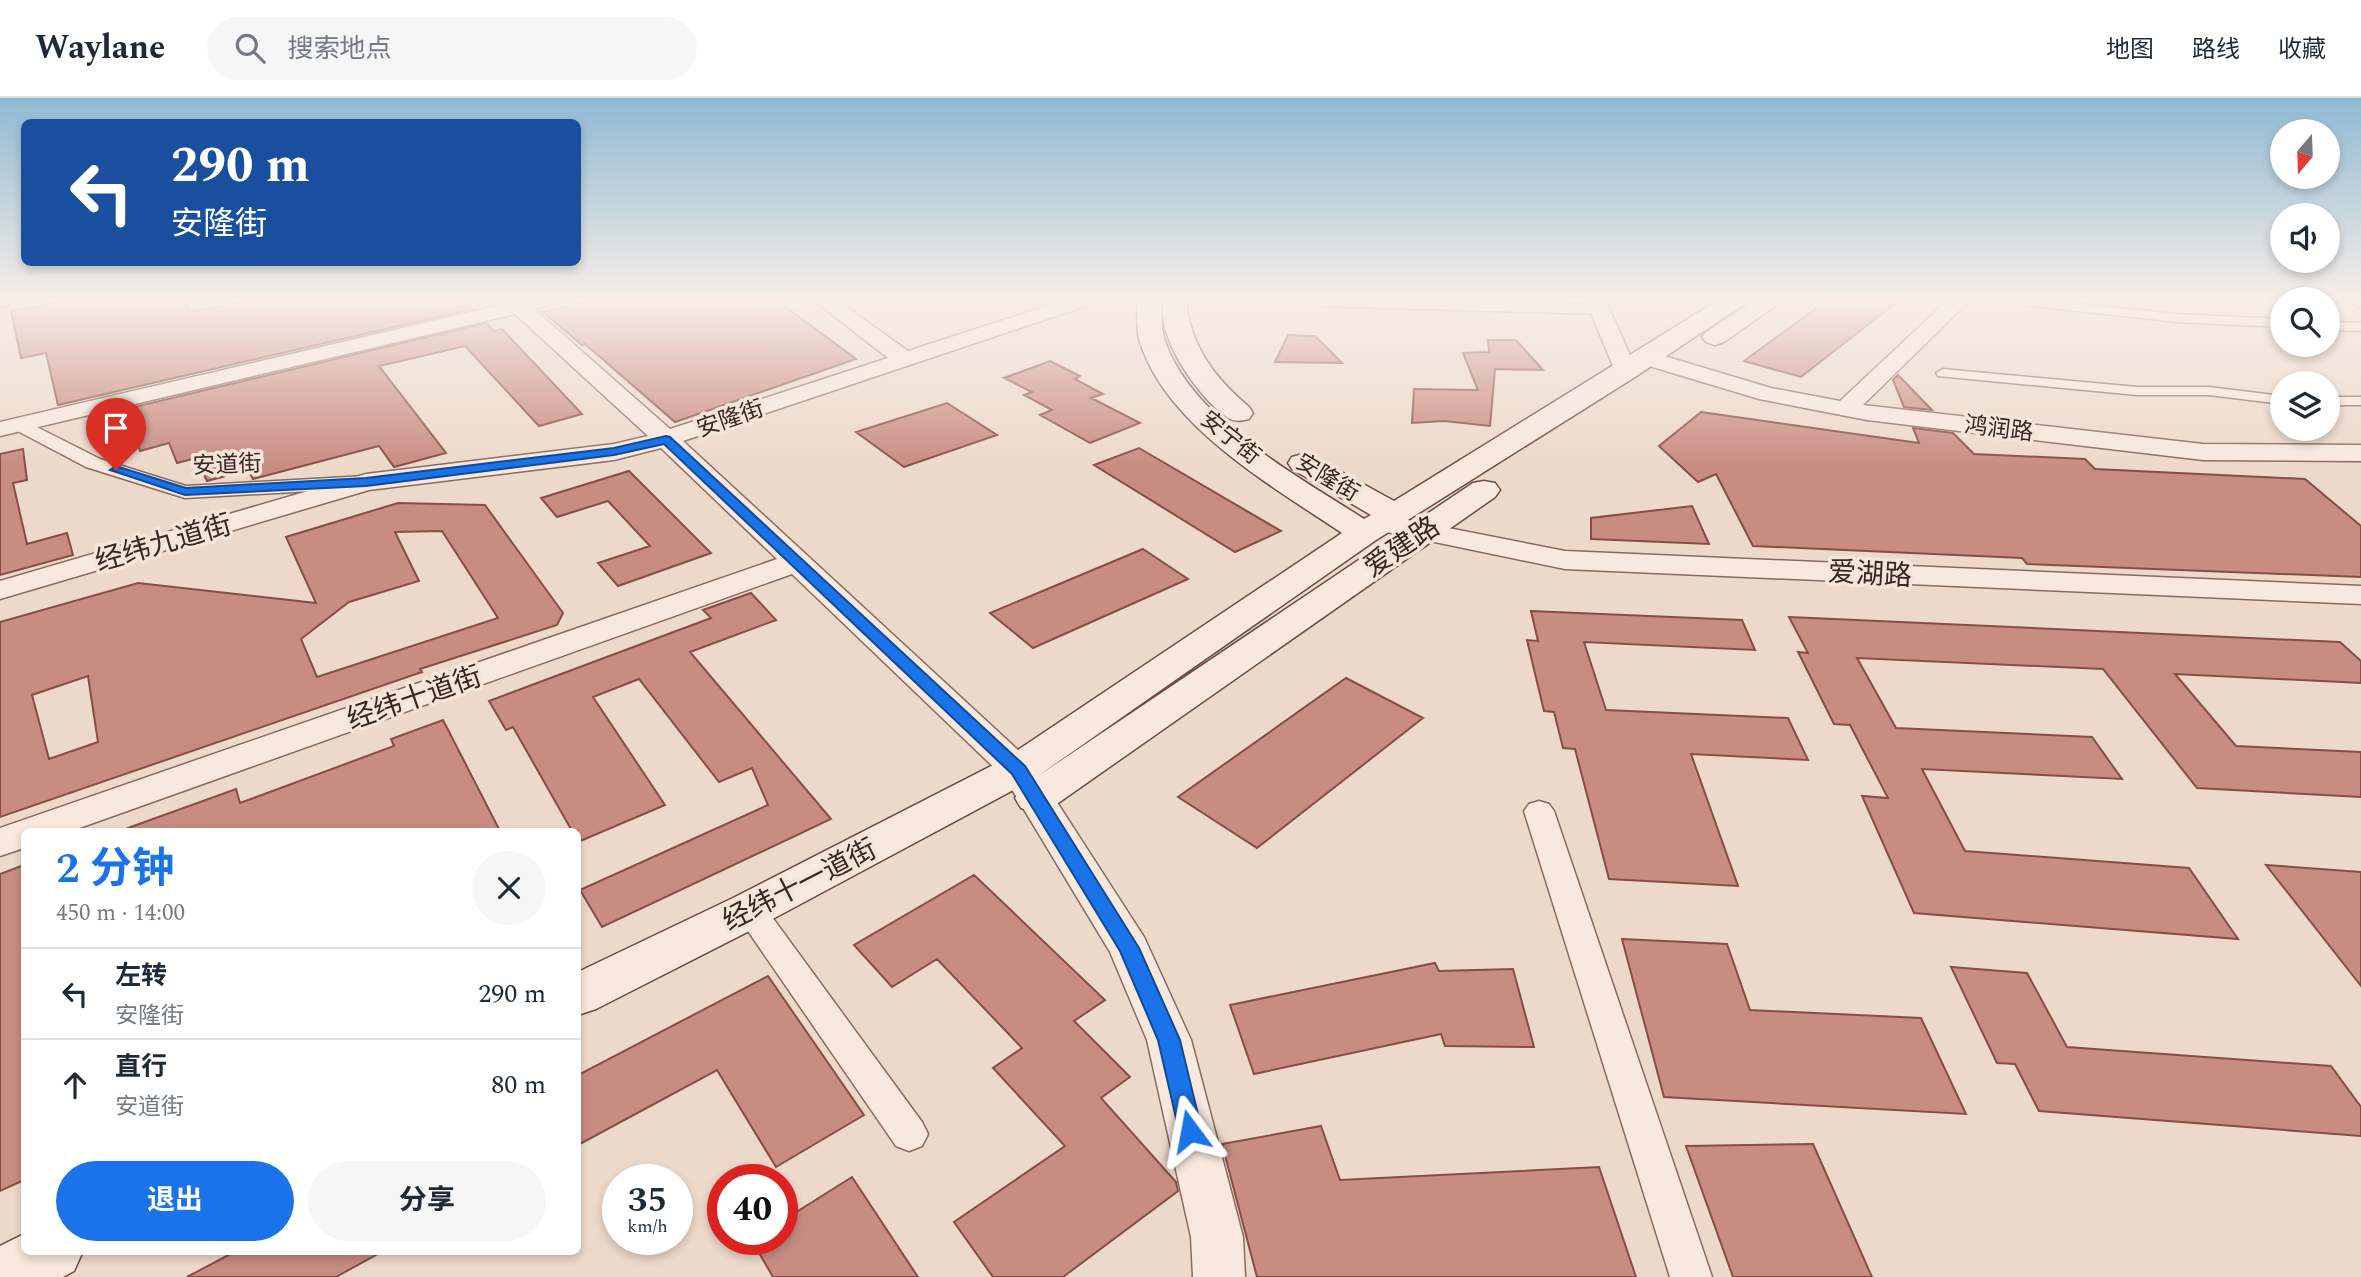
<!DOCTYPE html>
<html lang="zh">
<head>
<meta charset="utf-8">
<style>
	:root { --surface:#fff; --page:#f6f6f7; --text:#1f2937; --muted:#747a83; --line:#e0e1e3; --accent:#1a73e8 }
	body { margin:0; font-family:Spectral,"Noto Sans SC",serif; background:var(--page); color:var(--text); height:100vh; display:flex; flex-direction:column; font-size:26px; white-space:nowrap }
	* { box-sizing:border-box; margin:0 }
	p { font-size:23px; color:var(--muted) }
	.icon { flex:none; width:38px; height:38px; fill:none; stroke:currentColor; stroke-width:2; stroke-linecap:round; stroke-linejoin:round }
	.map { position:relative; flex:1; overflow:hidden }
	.sheet { position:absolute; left:21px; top:730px; width:560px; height:427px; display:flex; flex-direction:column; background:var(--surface); border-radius:10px; box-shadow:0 4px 10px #0003 }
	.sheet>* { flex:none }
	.hud { position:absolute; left:21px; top:21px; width:560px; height:147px; border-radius:10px; box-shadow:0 4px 10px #0003; background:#1a4fa0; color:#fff; overflow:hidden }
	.needle { width:46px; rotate:199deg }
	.fabs { position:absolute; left:2270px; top:21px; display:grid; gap:14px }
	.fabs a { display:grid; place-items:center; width:70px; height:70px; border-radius:50%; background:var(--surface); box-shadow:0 4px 10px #0003; font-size:35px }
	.speed { position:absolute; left:602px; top:1066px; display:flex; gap:14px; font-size:35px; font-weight:700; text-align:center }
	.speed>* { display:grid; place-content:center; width:91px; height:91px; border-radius:50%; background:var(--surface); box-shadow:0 4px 10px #0003; line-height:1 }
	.speed small { font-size:18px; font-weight:400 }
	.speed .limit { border:10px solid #d22; background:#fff; color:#111 }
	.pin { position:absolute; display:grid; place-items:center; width:60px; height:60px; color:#fff; margin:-72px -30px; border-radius:50% 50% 50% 0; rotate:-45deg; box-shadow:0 0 7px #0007 }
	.pin .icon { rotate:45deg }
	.me { position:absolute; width:77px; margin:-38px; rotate:347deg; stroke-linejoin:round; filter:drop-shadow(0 0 5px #0008) }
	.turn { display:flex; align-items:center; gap:24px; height:147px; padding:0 35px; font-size:32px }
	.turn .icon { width:91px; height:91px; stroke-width:2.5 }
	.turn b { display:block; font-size:49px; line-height:60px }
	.round { display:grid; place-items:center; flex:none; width:74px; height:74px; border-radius:37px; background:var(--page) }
	.head { display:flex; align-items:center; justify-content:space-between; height:119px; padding:0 35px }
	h1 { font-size:42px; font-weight:700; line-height:52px; color:var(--accent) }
	.primary-button { display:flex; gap:14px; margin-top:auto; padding:14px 35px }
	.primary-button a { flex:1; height:80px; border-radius:42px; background:var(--accent); color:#fff; font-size:28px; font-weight:700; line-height:80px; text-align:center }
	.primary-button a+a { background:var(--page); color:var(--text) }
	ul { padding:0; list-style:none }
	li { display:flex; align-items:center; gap:21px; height:91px; padding:0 35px; border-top:2px solid var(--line) }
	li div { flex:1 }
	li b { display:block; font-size:26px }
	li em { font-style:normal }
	header { display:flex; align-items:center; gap:42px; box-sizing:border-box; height:98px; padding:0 35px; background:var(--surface); border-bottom:2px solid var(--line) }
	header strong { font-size:33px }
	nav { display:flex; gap:38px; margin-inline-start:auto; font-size:24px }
	.search { width:490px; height:63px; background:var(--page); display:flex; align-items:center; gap:18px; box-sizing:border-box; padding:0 24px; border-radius:38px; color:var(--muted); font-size:26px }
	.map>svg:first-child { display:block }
	.building { fill:#c98c82; stroke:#864e46; stroke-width:2; fill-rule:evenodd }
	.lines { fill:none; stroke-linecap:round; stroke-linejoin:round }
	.service-casing { stroke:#896a5f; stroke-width:3 }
	.pedestrian-casing { stroke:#896a5f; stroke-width:3 }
	.minor-casing { stroke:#896a5f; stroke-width:3 }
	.tertiary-casing { stroke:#896a5f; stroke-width:3 }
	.secondary-casing { stroke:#6b4b42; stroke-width:3 }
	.service { fill:#f8e8dd; fill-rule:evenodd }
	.pedestrian { fill:#f8e8dd; fill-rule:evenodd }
	.minor { fill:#f8e8dd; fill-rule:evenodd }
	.tertiary { fill:#f8e8dd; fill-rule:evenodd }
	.secondary { fill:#f8e8dd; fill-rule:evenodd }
	.route { fill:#1a73e8; stroke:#114b97; stroke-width:2 }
	.labels { text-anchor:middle; stroke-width:7; stroke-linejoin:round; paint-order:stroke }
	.far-street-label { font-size:23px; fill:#3a2722; stroke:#f4e5d9 }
	.street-label { font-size:28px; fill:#3a2722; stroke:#f4e5d9 }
</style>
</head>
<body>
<header>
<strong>Waylane</strong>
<div class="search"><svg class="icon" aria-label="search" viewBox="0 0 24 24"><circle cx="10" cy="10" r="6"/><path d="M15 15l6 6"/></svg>搜索地点</div>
<nav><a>地图</a><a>路线</a><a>收藏</a></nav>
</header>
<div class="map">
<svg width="2361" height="1179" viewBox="0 0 2361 1179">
	<rect width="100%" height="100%" fill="#edd9ca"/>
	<!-- building -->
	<path class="building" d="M 64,203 L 185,203 L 190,214 L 244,203 L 464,203 L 472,211 L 58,307 L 46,255 L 21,260 L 11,213 Z
		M 590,203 L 778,203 L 856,261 L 675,324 L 585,246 L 582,247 L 543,214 Z
		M 1826,203 L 1898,203 L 1801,279 L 1744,263 Z
		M 486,225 L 494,233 L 502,231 L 582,316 L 539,328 L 465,248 L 379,268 L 446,355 L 394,369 L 379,348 L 253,381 L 248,372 L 207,383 L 196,360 L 177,365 L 169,345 L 140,353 L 134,335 L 113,340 L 105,316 Z
		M 1288,237 L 1315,238 L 1342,265 L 1275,264 Z
		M 1488,242 L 1516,242 L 1543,272 L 1495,271 L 1490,328 L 1444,323 L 1412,325 L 1414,291 L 1478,292 L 1463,255 L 1489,254 Z
		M 1050,263 L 1080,278 L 1075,281 L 1103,296 L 1091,300 L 1140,325 L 1090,345 L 1040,317 L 1052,312 L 1024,297 L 1032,294 L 1004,280 Z
		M 1898,277 L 1932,312 L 1904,309 L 1893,282 Z
		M 947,305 L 997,337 L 904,369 L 856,334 Z
		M 1701,314 L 1919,345 L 1913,330 L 1953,335 L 1974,356 L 2085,361 L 2095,371 L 2305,381 L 2361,428 L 2361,479 L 2027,466 L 2022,460 L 1753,448 L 1716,376 L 1698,384 L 1659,348 Z
		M 1139,350 L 1281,433 L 1235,454 L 1094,367 Z
		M 23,351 L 27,382 L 13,385 L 27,446 L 67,435 L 73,457 L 0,477 L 0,356 Z
		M 629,373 L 711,455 L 618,488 L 598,465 L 650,448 L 608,403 L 557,419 L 541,400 Z
		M 398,405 L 485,407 L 563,515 L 557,527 L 420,571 L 422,574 L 0,719 L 0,524 L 138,485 L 316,505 L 286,439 ZM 442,433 L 498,520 L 317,579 L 301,541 L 349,504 L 419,483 L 395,434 ZM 88,578 L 98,644 L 49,661 L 32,597 Z
		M 1692,408 L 1709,446 L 1591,441 L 1591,420 Z
		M 1143,451 L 1188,481 L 1033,550 L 990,515 Z
		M 751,495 L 776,522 L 690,554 L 831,721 L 602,829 L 580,792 L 768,707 L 752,670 L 719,684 L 639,581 L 593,599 L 665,707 L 578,744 L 578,733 L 572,733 L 513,629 L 506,632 L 489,603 L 711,520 L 703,512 Z
		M 1531,513 L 1742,522 L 1755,552 L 1584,544 L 1606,612 L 1788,620 L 1808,662 L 1691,656 L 1738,788 L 1609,781 L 1575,651 L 1563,650 L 1554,614 L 1544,613 L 1527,542 L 1538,543 Z
		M 1789,519 L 2340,544 L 2361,563 L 2361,585 L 2175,576 L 2236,648 L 2361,654 L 2361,699 L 2197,690 L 2103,571 L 1857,560 L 1896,630 L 2092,639 L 2122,681 L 1922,671 L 1965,753 L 2189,770 L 2238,841 L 1914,815 L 1862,698 L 1888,700 L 1850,627 L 1834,626 L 1798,554 L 1808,555 Z
		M 1346,580 L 1423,620 L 1257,750 L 1178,699 Z
		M 443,622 L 500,733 L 128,733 L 128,730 L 236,691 L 240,705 L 394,648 L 391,641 Z
		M 24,767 L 24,1082 L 0,1093 L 0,776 Z
		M 2266,767 L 2361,774 L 2361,888 Z
		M 974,777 L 1105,902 L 1074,923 L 1130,979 L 1101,1000 L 1176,1084 L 1178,1093 L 1063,1179 L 993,1179 L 954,1124 L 1065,1048 L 993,970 L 1022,950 L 937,861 L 892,889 L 854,847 Z
		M 1622,841 L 1727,846 L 1750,912 L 1921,920 L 1966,1016 L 1664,999 Z
		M 1435,865 L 1439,873 L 1513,871 L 1534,949 L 1445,948 L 1441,936 L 1254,976 L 1230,907 Z
		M 1951,869 L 2027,875 L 2067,949 L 2331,968 L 2361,1009 L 2361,1038 L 2039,1013 L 2015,966 L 1997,965 Z
		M 768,878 L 864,1017 L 776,1069 L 717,972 L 578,1047 L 578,977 Z
		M 1321,1028 L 1340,1082 L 1599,1069 L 1636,1179 L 1257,1179 L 1222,1046 Z
		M 1813,1046 L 1872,1179 L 1733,1179 L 1686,1048 Z
		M 852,1079 L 918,1179 L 773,1179 L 751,1141 L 782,1141 L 782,1123 Z
		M 236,1153 L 383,1153 L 336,1179 L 187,1179 Z"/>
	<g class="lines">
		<!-- service casing -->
		<g class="service-casing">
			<path id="service" d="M 2349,203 L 2361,204 L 2361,211 Z"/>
		</g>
		<!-- pedestrian casing -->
		<g class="pedestrian-casing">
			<path id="pedestrian" d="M 2016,203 L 2053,203 L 2177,216 L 2282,221 L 2282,229 L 2177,224 L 2022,207 Z
				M 2328,224 L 2361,225 L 2361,233 L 2328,232 Z
				M 1943,271 L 2137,289 L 2209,289 L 2282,298 L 2282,306 L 2209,297 L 2137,297 L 1938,278 L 1936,275 Z
				M 2328,299 L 2361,299 L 2361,307 L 2328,307 Z"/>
		</g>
		<!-- minor casing -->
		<g class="minor-casing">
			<path id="minor" d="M 1310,203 L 1600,206 L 1608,211 L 1600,216 L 1318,208 Z
				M 19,320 L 100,361 L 186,388 L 366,378 L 373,380 L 376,384 L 373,388 L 366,390 L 185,400 L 86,369 L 12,330 L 9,326 Z
				M 1539,703 L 1549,706 L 1554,713 L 1712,1179 L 1670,1179 L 1524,713 L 1529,706 Z
				M 750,800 L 761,804 L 922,1024 L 928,1036 L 922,1048 L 909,1053 L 896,1048 L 739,820 L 734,812 L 739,804 Z"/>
		</g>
		<!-- tertiary casing -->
		<g class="tertiary-casing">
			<path id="tertiary" d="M 0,203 L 12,203 L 9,207 L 0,209 Z
				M 503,203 L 547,203 L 545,208 L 534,211 L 670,331 L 888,260 L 815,203 L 838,203 L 908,253 L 1062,203 L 1092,203 L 1089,207 L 683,343 L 1031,664 L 1144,839 L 1191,942 L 1243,1139 L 1245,1179 L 1193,1179 L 1191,1139 L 1147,942 L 1110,854 L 1005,680 L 792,476 L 71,733 L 24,733 L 24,750 L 0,758 L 0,730 L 777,461 L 661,350 L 614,362 L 369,392 L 0,501 L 0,483 L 366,376 L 614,346 L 648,338 L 515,216 L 0,338 L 0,324 L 505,206 Z
				M 1586,203 L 1606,203 L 1637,273 L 1634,278 L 1618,278 L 1615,273 Z
				M 1947,203 L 1969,203 L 1863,307 L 2203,346 L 2361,347 L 2361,363 L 2203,362 L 1867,322 L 1759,301 L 1636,264 L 1633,259 L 1636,254 L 1644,252 L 1771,290 L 1840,303 Z
				M 1382,417 L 1565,453 L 2361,488 L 2361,506 L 1565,471 L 1372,431 L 1368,425 L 1372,419 Z"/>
		</g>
		<!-- secondary casing -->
		<g class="secondary-casing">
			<path id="secondary" d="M 1137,203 L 1161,203 C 1162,215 1161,229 1164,240 C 1189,320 1298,378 1364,421 L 1371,417 L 1292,371 L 1288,365 L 1292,359 L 1303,356 L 1314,359 L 1394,403 L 1717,203 L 1745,203 L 1741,208 L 1635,279 L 1376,442 L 1035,680 L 1473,385 L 1484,383 L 1495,385 L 1500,392 L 1495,399 L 1051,710 L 1036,715 L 1021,710 L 1015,700 L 1021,690 L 1032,682 L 767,824 L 596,911 L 578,917 L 578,874 L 733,800 L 1003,662 L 1342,435 C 1272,388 1164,327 1139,241 C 1136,229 1138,215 1137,203 Z
				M 1162,203 L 1186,203 C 1191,249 1214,279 1249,309 L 1253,315 L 1249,321 C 1241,323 1235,324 1228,320 C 1204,304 1175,263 1167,236 C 1163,225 1163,214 1162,203 Z
				M 1754,203 L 1782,203 L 1724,244 L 1715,247 L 1706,244 L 1702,239 L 1706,234 Z
				M 24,1136 L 24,1153 L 83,1153 L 74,1173 L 63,1179 L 0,1179 L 0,1148 Z"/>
		</g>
		<!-- service -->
		<use href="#service" class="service"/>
		<!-- pedestrian -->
		<use href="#pedestrian" class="pedestrian"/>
		<!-- minor -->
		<use href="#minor" class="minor"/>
		<!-- tertiary -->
		<use href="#tertiary" class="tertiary"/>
		<!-- secondary -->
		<use href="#secondary" class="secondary"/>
	</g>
	<!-- sky -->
	<linearGradient id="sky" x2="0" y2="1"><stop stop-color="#8fb9d3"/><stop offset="0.55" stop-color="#f7eee7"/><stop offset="1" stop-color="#f7eee7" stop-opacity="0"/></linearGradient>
	<rect width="2361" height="368" fill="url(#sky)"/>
	<!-- route -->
	<path class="route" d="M 666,338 L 670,339 L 1025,668 L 1139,850 L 1180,942 L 1202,1033 L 1198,1040 L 1190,1043 L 1182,1040 L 1179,1033 L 1158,942 L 1120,853 L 1012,676 L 664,346 L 614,357 L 366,388 L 185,397 L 110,372 L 116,368 L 186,390 L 366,380 L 614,350 Z"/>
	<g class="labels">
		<!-- far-street labels -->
		<g class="far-street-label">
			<text transform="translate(730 320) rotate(-19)" y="8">安隆街</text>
			<text transform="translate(1999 330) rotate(7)" y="8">鸿润路</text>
			<text transform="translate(1231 339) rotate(39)" y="8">安宁街</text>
			<text transform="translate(227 366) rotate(-2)" y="8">安道街</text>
			<text transform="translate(1328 379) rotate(31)" y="8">安隆街</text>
		</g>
		<!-- street labels -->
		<g class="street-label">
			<text transform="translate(163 444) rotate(-16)" y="10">经纬九道街</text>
			<text transform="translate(1401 448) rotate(-34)" y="10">爱建路</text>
			<text transform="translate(1870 475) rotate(3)" y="10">爱湖路</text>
			<text transform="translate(414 599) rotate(-19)" y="10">经纬十道街</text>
			<text transform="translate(799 786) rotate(-27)" y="10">经纬十一道街</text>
		</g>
	</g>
</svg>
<div class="fabs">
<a><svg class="needle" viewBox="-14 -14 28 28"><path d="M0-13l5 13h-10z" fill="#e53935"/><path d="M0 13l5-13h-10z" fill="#747a83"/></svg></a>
<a><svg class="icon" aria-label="sound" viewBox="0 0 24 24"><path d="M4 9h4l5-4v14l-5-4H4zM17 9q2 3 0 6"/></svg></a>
<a><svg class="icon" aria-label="search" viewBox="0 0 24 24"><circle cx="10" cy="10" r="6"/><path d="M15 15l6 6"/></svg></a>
<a><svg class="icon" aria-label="layers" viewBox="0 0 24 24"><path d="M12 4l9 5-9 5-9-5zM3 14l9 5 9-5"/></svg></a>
</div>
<div class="speed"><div>35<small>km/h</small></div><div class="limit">40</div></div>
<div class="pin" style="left:116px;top:372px;background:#d93025"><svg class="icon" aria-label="arrive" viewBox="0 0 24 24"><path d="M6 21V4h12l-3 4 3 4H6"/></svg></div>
<svg class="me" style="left:1190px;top:1033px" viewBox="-20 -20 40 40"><path d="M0-17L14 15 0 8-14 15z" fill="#1a73e8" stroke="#fff" stroke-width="4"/></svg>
<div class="hud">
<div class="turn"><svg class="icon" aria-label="left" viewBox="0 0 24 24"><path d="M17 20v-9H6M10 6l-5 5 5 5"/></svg><div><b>290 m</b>安隆街</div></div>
</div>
<section class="sheet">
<div class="head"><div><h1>2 分钟</h1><p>450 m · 14:00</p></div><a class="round"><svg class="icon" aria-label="close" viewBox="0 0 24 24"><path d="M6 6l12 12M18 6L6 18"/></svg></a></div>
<ul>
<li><svg class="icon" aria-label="left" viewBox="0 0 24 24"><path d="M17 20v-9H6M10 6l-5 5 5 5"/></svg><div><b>左转</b><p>安隆街</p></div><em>290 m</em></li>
<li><svg class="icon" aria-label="ahead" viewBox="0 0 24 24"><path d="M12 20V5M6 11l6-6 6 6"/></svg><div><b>直行</b><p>安道街</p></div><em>80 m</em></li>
</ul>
<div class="primary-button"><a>退出</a><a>分享</a></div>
</section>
</div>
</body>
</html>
